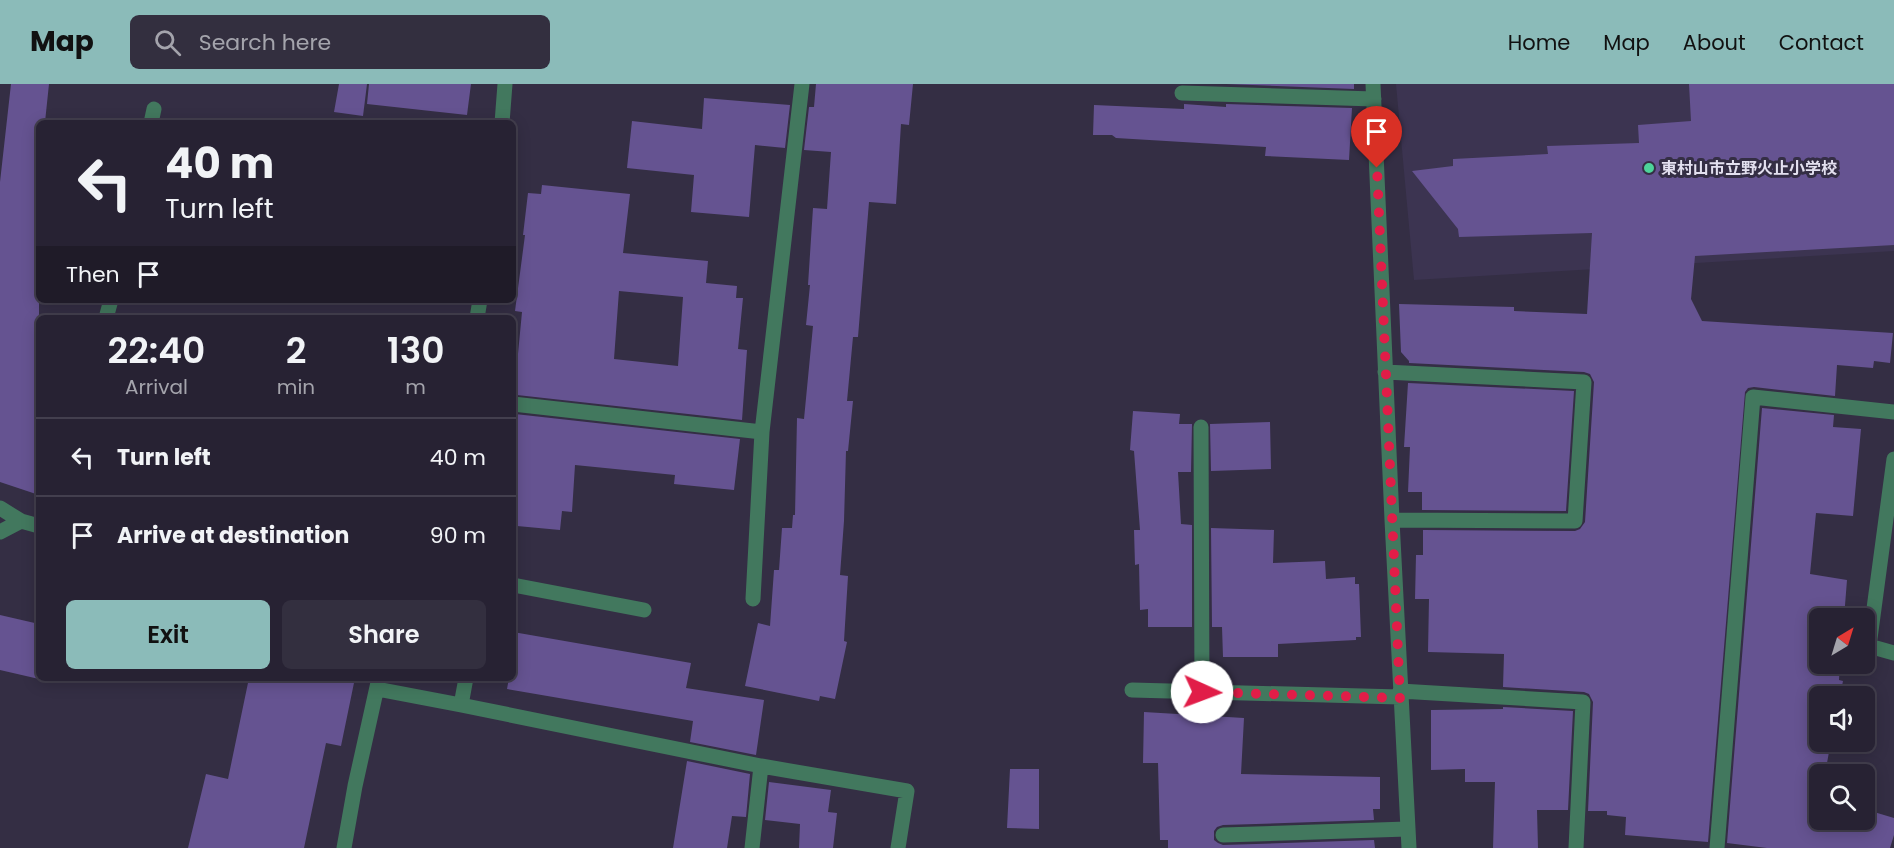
<!DOCTYPE html>
<html lang="en">
<head>
<meta charset="utf-8">
<style>
	:root { --surface:#272233; --page:#332f3f; --text:#f1f3f6; --muted:#a4a4ac; --line:#433f4e; --accent:#8bbbb9 }
	body { margin:0; font-family:Poppins,"Noto Sans JP",sans-serif; background:var(--page); color:var(--text); height:100vh; display:flex; flex-direction:column; font-size:22px; white-space:nowrap }
	* { box-sizing:border-box; margin:0 }
	p { font-size:20px; color:var(--muted) }
	.icon { flex:none; width:33px; height:33px; fill:none; stroke:currentColor; stroke-width:2; stroke-linecap:round; stroke-linejoin:round }
	.map { position:relative; flex:1; overflow:hidden }
	.drawer { position:absolute; left:36px; top:231px; width:480px; height:366px; display:flex; flex-direction:column; background:var(--surface); border-radius:9px; box-shadow:0 3px 15px #0003,0 0 0 2px var(--line) }
	.drawer>* { flex:none }
	.hud { position:absolute; left:36px; top:36px; width:480px; height:183px; border-radius:9px; box-shadow:0 3px 15px #0003,0 0 0 2px var(--line); background:#272233; color:var(--text); overflow:hidden }
	.needle { width:39px; rotate:38deg }
	.buttons { position:absolute; left:1809px; top:524px; display:grid; gap:12px }
	.buttons a { display:grid; place-items:center; width:66px; height:66px; border-radius:9px; background:var(--surface); box-shadow:0 3px 15px #0003,0 0 0 2px var(--line); font-size:30px }
	.pin { position:absolute; display:grid; place-items:center; width:51px; height:51px; color:#fff; margin:-62px -26px; border-radius:50% 50% 50% 0; rotate:-45deg; box-shadow:0 0 6px #0007 }
	.pin .icon { rotate:45deg }
	.me { position:absolute; width:66px; margin:-33px; rotate:92deg; stroke-linejoin:round; filter:drop-shadow(0 0 4px #0008) }
	.turn { display:flex; align-items:center; gap:21px; height:126px; padding:0 30px; font-size:27px }
	.turn .icon { width:78px; height:78px; stroke-width:2.5 }
	.turn b { display:block; font-size:42px; line-height:51px }
	.then { display:flex; align-items:center; height:57px; padding:0 30px; background:#0003; gap:12px; font-size:22px }
	.eta { display:flex; justify-content:space-evenly; align-items:center; height:102px; text-align:center }
	.eta b { font-size:36px; font-weight:600; line-height:42px }
	.cta { display:flex; gap:12px; margin-top:auto; padding:12px 30px }
	.cta a { flex:1; height:69px; border-radius:9px; background:var(--accent); color:#111; font-size:24px; font-weight:600; line-height:69px; text-align:center }
	.cta a+a { background:var(--page); color:var(--text) }
	ul { padding:0; list-style:none }
	li { display:flex; align-items:center; gap:18px; height:78px; padding:0 30px; border-top:2px solid var(--line) }
	li div { flex:1 }
	li b { display:block; font-size:22px }
	li em { font-style:normal }
	header { display:flex; align-items:center; gap:36px; box-sizing:border-box; height:84px; padding:0 30px; background:var(--accent); color:#111 }
	header strong { font-size:28px }
	nav { display:flex; gap:33px; margin-inline-start:auto; font-size:21px }
	.search { width:420px; height:54px; background:var(--page); display:flex; align-items:center; gap:15px; box-sizing:border-box; padding:0 21px; border-radius:9px; color:var(--muted); font-size:22px }
	.map>svg:first-child { display:block }
	.built { fill:#3c3451 }
	.building { fill:#655391; fill-rule:evenodd }
	.lines { fill:none; stroke-linecap:round; stroke-linejoin:round }
	.minor { stroke:#42785e; stroke-width:15 }
	.route { stroke:#e11d48; stroke-width:10; stroke-dasharray:0 18 }
	.poi-dot { fill:#4dd39a; stroke:#342e44; stroke-width:2 }
	.labels { text-anchor:middle; stroke-width:6; stroke-linejoin:round; paint-order:stroke }
	.poi-label { font-size:16px; font-weight:bold; fill:#e3e0ef; stroke:#342e44; text-anchor:start }
</style>
</head>
<body>
<header>
<strong>Map</strong>
<div class="search"><svg class="icon" aria-label="search" viewBox="0 0 24 24"><circle cx="10" cy="10" r="6"/><path d="M15 15l6 6"/></svg>Search here</div>
<nav><a>Home</a><a>Map</a><a>About</a><a>Contact</a></nav>
</header>
<div class="map">
<svg width="1894" height="764" viewBox="0 0 1894 764">
	<rect width="100%" height="100%" fill="#342e44"/>
	<!-- built -->
	<path class="built" d="M 1396,0 L 1894,0 L 1894,167 L 1414,196 Z"/>
	<!-- building -->
	<path class="building" d="M 11,0 L 49,0 L 45,38 L 39,37 L 39,411 L 0,398 L 0,98 Z
		M 339,0 L 367,0 L 363,32 L 334,28 Z
		M 369,0 L 471,0 L 467,31 L 367,20 Z
		M 816,0 L 913,0 L 909,41 L 901,40 L 896,120 L 869,118 L 858,253 L 853,253 L 847,317 L 853,317 L 848,367 L 846,367 L 844,437 L 840,491 L 848,492 L 844,557 L 847,558 L 835,615 L 820,612 L 819,617 L 745,602 L 758,539 L 770,542 L 774,486 L 779,486 L 782,444 L 792,444 L 793,431 L 795,431 L 797,334 L 804,335 L 813,242 L 806,241 L 810,201 L 808,201 L 813,124 L 827,125 L 831,68 L 804,66 L 809,23 L 814,23 Z
		M 1226,0 L 1354,0 L 1354,5 Z
		M 1689,0 L 1894,0 L 1894,161 L 1695,172 L 1691,215 L 1702,237 L 1893,249 L 1890,279 L 1874,277 L 1873,284 L 1837,281 L 1835,312 L 1754,303 L 1748,304 L 1745,308 L 1708,758 L 1625,751 L 1626,733 L 1607,731 L 1607,727 L 1588,727 L 1593,618 L 1589,610 L 1584,608 L 1503,603 L 1504,570 L 1428,568 L 1429,515 L 1415,515 L 1416,471 L 1423,471 L 1423,446 L 1575,447 L 1580,445 L 1585,438 L 1594,298 L 1590,290 L 1584,288 L 1409,279 L 1409,277 L 1401,268 L 1399,220 L 1514,223 L 1514,227 L 1587,230 L 1592,149 L 1459,153 L 1458,145 L 1412,87 L 1453,82 L 1453,75 L 1548,70 L 1547,62 L 1639,59 L 1638,41 L 1691,37 Z
		M 704,14 L 790,21 L 785,64 L 755,61 L 749,133 L 691,128 L 694,91 L 627,84 L 632,37 L 702,45 Z
		M 1184,20 L 1226,23 L 1226,20 L 1352,24 L 1349,76 L 1265,72 L 1266,63 L 1116,54 L 1112,51 L 1093,51 L 1094,21 L 1184,25 Z
		M 542,101 L 630,110 L 623,169 L 708,177 L 706,199 L 737,202 L 736,214 L 743,214 L 738,265 L 747,266 L 742,336 L 517,311 L 518,302 L 515,301 L 522,228 L 515,227 L 525,151 L 523,151 L 528,109 L 541,110 ZM 619,207 L 683,213 L 678,282 L 614,275 Z
		M 1408,299 L 1574,307 L 1566,427 L 1422,426 L 1422,408 L 1408,408 L 1410,363 L 1404,363 Z
		M 1762,324 L 1834,331 L 1833,343 L 1861,345 L 1853,432 L 1816,429 L 1810,490 L 1847,496 L 1844,534 L 1820,534 L 1820,579 L 1840,579 L 1839,596 L 1843,597 L 1840,612 L 1820,612 L 1820,657 L 1831,657 L 1825,690 L 1820,690 L 1820,735 L 1864,735 L 1864,725 L 1894,734 L 1894,751 L 1890,764 L 1767,764 L 1727,759 Z
		M 1133,327 L 1180,330 L 1179,340 L 1192,340 L 1191,388 L 1178,388 L 1181,440 L 1192,441 L 1192,543 L 1148,543 L 1148,525 L 1140,526 L 1139,480 L 1135,481 L 1134,446 L 1140,446 L 1134,367 L 1130,366 Z
		M 515,330 L 740,355 L 734,406 L 674,400 L 675,391 L 575,381 L 572,428 L 562,427 L 560,446 L 517,442 L 518,428 L 513,427 L 513,354 Z
		M 1270,338 L 1271,385 L 1211,387 L 1210,340 Z
		M 1211,444 L 1274,446 L 1273,479 L 1325,477 L 1326,495 L 1355,493 L 1355,500 L 1359,500 L 1361,553 L 1356,553 L 1356,556 L 1278,560 L 1278,573 L 1223,573 L 1222,543 L 1212,543 Z
		M 0,531 L 39,540 L 39,595 L 0,586 Z
		M 513,548 L 691,579 L 686,604 L 764,616 L 756,671 L 690,658 L 693,637 L 507,605 L 509,594 L 513,594 Z
		M 249,594 L 355,594 L 341,662 L 326,659 L 304,764 L 188,764 L 206,690 L 228,695 Z
		M 1503,623 L 1573,627 L 1568,726 L 1537,726 L 1538,764 L 1493,764 L 1495,698 L 1465,698 L 1465,685 L 1431,686 L 1431,626 L 1503,625 Z
		M 1144,628 L 1244,634 L 1241,690 L 1380,693 L 1380,725 L 1373,725 L 1374,736 L 1223,741 L 1217,743 L 1214,747 L 1214,756 L 1218,759 L 1223,761 L 1374,756 L 1375,764 L 1168,764 L 1168,756 L 1160,756 L 1158,679 L 1143,679 Z
		M 687,677 L 750,690 L 746,733 L 732,732 L 727,764 L 673,764 Z
		M 1010,685 L 1039,685 L 1039,745 L 1007,744 Z
		M 769,698 L 831,706 L 828,728 L 837,729 L 833,764 L 799,764 L 800,740 L 765,736 Z"/>
	<g class="lines">
		<!-- minor -->
		<path class="minor" d="M 1373,0 L 1392,436 L 1409,764
			M 1182,9 L 1374,15
			M 151,39 L 154,25
			M 502,39 L 505,0
			M 106,234 L 111,216
			M 477,234 L 480,216
			M 1385,288 L 1584,298 L 1575,437 L 1392,436
			M 513,320 L 762,348
			M 1201,343 L 1202,608
			M 1894,375 L 1869,562 L 1894,569
			M 0,424 L 21,437
			M 0,448 L 21,437 L 39,442
			M 513,501 L 644,526
			M 753,515 L 762,348 L 802,0
			M 377,605 L 461,621 L 761,682 L 752,764
			M 1132,606 L 1400,613
			M 1400,607 L 1583,618 L 1576,764
			M 461,621 L 466,594
			M 761,682 L 907,707 L 898,764
			M 1223,751 L 1407,745
			M 344,764 L 355,702 L 379,594
			M 1717,764 L 1753,313 L 1894,328"/>
	</g>
	<g class="lines">
		<!-- route -->
		<path class="route" d="M 1202,608 L 1400,614 L 1377,84"/>
	</g>
	<!-- markers -->
	<circle class="poi-dot" cx="1649" cy="84" r="6"/>
	<g class="labels">
		<!-- poi labels -->
		<g class="poi-label">
			<text x="1661" y="90">東村山市立野火止小学校</text>
		</g>
	</g>
</svg>
<div class="buttons">
<a><svg class="needle" viewBox="-14 -14 28 28"><path d="M0-13l5 13h-10z" fill="#e53935"/><path d="M0 13l5-13h-10z" fill="#a4a4ac"/></svg></a>
<a><svg class="icon" aria-label="sound" viewBox="0 0 24 24"><path d="M4 9h4l5-4v14l-5-4H4zM17 9q2 3 0 6"/></svg></a>
<a><svg class="icon" aria-label="search" viewBox="0 0 24 24"><circle cx="10" cy="10" r="6"/><path d="M15 15l6 6"/></svg></a>
</div>
<div class="pin" style="left:1377px;top:84px;background:#d93025"><svg class="icon" aria-label="arrive" viewBox="0 0 24 24"><path d="M6 21V4h12l-3 4 3 4H6"/></svg></div>
<svg class="me" style="left:1202px;top:608px" viewBox="-20 -20 40 40"><circle r="19" fill="#fff"/><path d="M0-13L10 11 0 6-10 11z" fill="#e11d48"/></svg>
<div class="hud">
<div class="turn"><svg class="icon" aria-label="left" viewBox="0 0 24 24"><path d="M17 20v-9H6M10 6l-5 5 5 5"/></svg><div><b>40 m</b>Turn left</div></div>
<div class="then">Then<svg class="icon" aria-label="arrive" viewBox="0 0 24 24"><path d="M6 21V4h12l-3 4 3 4H6"/></svg></div>
</div>
<section class="drawer">
<div class="eta">
<div><b>22:40</b><p>Arrival</p></div>
<div><b>2</b><p>min</p></div>
<div><b>130</b><p>m</p></div>
</div>
<ul>
<li><svg class="icon" aria-label="left" viewBox="0 0 24 24"><path d="M17 20v-9H6M10 6l-5 5 5 5"/></svg><div><b>Turn left</b></div><em>40 m</em></li>
<li><svg class="icon" aria-label="arrive" viewBox="0 0 24 24"><path d="M6 21V4h12l-3 4 3 4H6"/></svg><div><b>Arrive at destination</b></div><em>90 m</em></li>
</ul>
<div class="cta"><a>Exit</a><a>Share</a></div>
</section>
</div>
</body>
</html>
